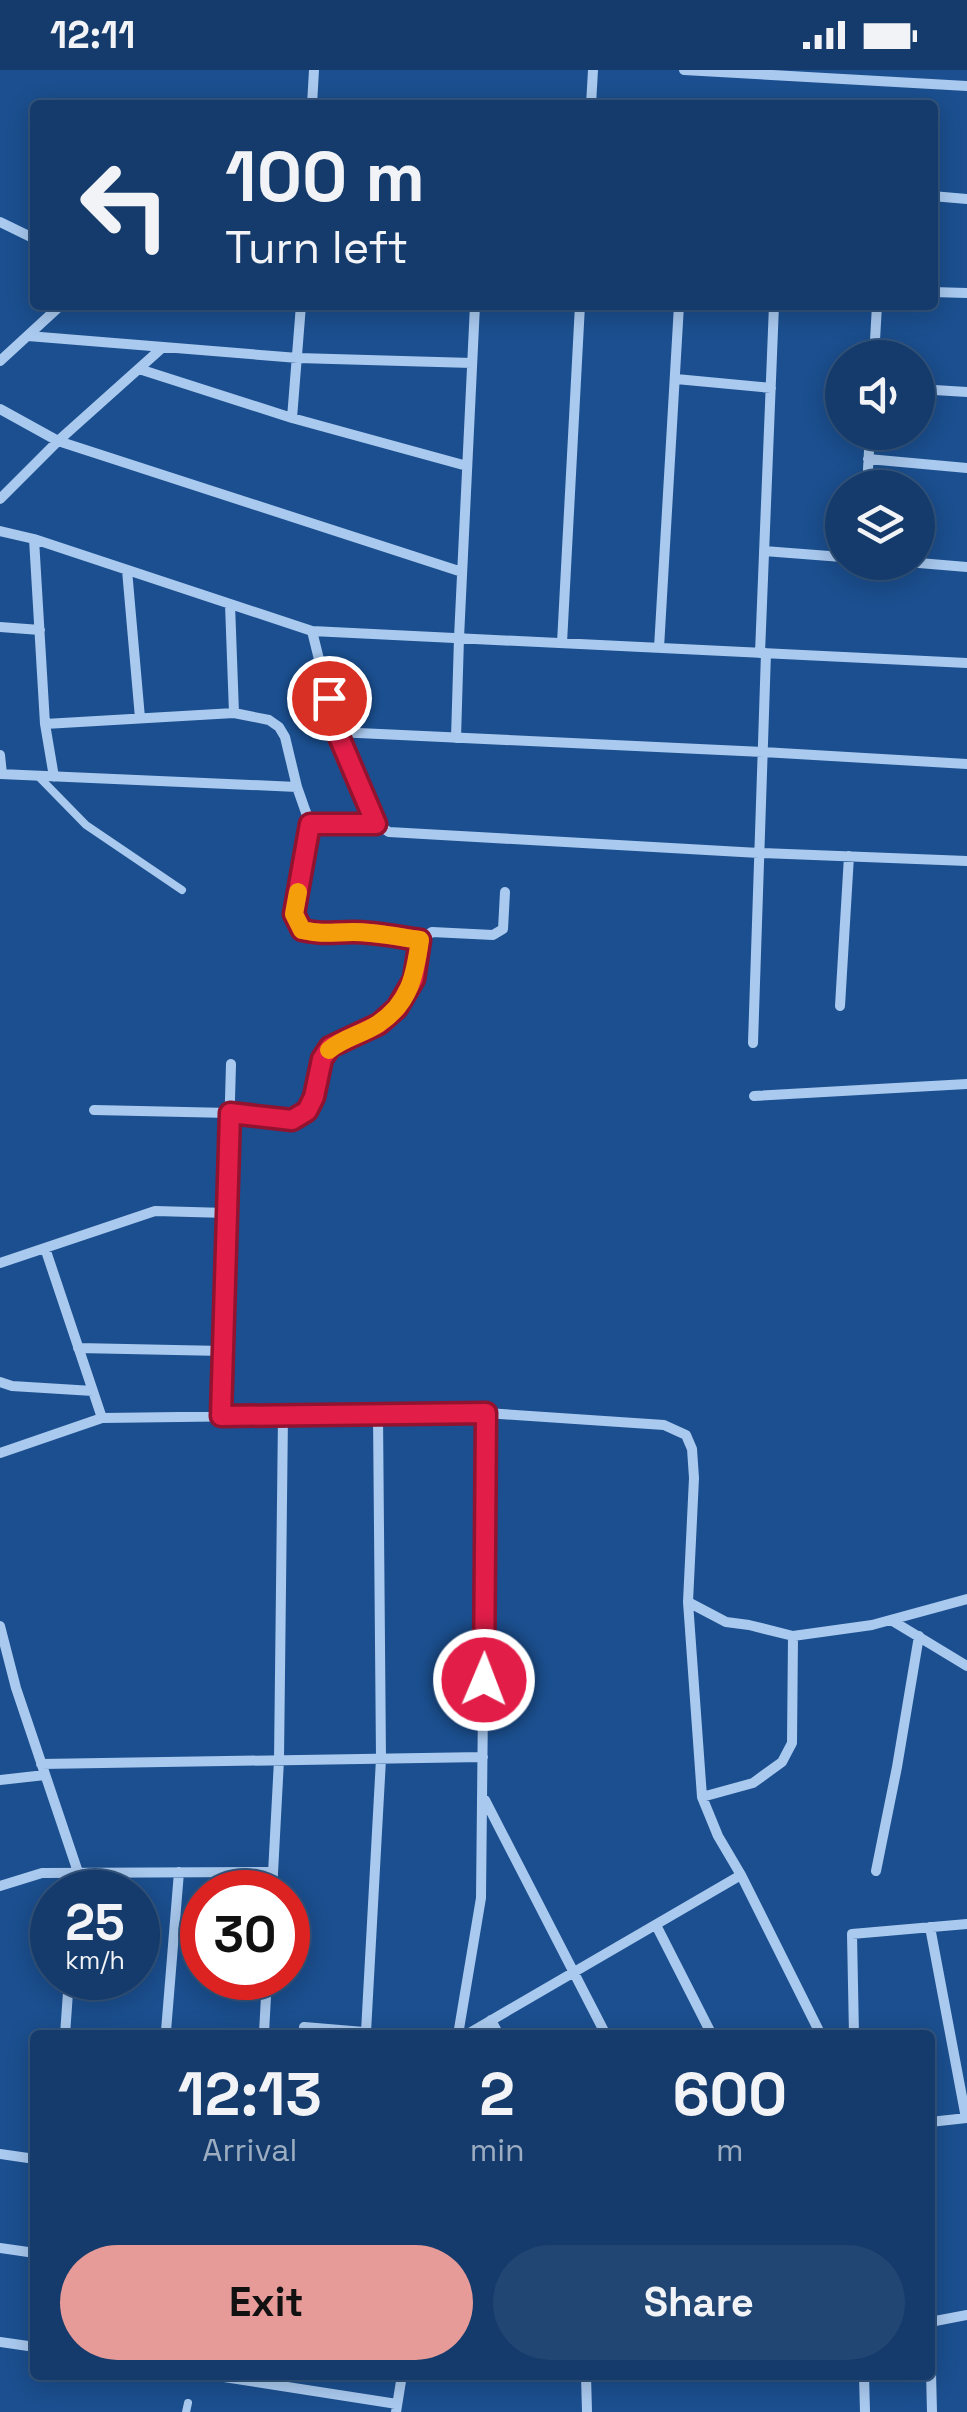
<!DOCTYPE html>
<html lang="en">
<head>
<meta charset="utf-8">
<style>
	:root { --surface:#143b6b; --page:#214673; --text:#f1f3f6; --muted:#9dadc1; --line:#33557e; --accent:#e69b98 }
	body { margin:0; font-family:"Space Grotesk",sans-serif; background:var(--page); color:var(--text); height:100vh; display:flex; flex-direction:column; font-size:38px; white-space:nowrap }
	* { box-sizing:border-box; margin:0 }
	p { font-size:32px; color:var(--muted) }
	.icon { flex:none; width:55px; height:55px; fill:none; stroke:currentColor; stroke-width:2; stroke-linecap:round; stroke-linejoin:round }
	.map { position:relative; flex:1; overflow:hidden }
	.side { position:absolute; left:30px; top:1960px; width:905px; height:350px; display:flex; flex-direction:column; background:var(--surface); border-radius:10px; box-shadow:0 5px 25px #0003,0 0 0 2px var(--line) }
	.side>* { flex:none }
	.guide { position:absolute; left:30px; top:30px; width:908px; height:210px; border-radius:10px; box-shadow:0 5px 25px #0003,0 0 0 2px var(--line); background:#143b6b; color:var(--text); overflow:hidden }
	.tools { position:absolute; left:825px; top:270px; display:grid; gap:20px }
	.tools a { display:grid; place-items:center; width:110px; height:110px; border-radius:50%; background:var(--surface); box-shadow:0 5px 25px #0003,0 0 0 2px var(--line); font-size:50px }
	.speed { position:absolute; left:30px; top:1800px; display:flex; gap:20px; font-size:50px; font-weight:700; text-align:center }
	.speed>* { display:grid; place-content:center; width:130px; height:130px; border-radius:50%; background:var(--surface); box-shadow:0 5px 25px #0003,0 0 0 2px var(--line); line-height:1 }
	.speed small { font-size:25px; font-weight:400 }
	.speed .limit { border:15px solid #d22; background:#fff; color:#111 }
	.pin { position:absolute; display:grid; place-items:center; width:85px; height:85px; color:#fff; margin:-42px; border:5px solid #fff; border-radius:50%; box-shadow:0 2px 10px #0007 }
	.me { position:absolute; width:110px; margin:-55px; rotate:1deg; stroke-linejoin:round; filter:drop-shadow(0 0 8px #0008) }
	.turn { display:flex; align-items:center; gap:35px; height:210px; padding:0 30px; font-size:45px }
	.turn .icon { width:130px; height:130px; stroke-width:2.5 }
	.turn b { display:block; font-size:70px; line-height:85px }
	.eta { display:flex; justify-content:space-evenly; align-items:center; height:170px; text-align:center }
	.eta b { font-size:60px; font-weight:700; line-height:70px }
	.cta { display:flex; gap:20px; margin-top:auto; padding:20px 30px }
	.cta a { flex:1; height:115px; border-radius:60px; background:var(--accent); color:#111; font-size:40px; font-weight:700; line-height:115px; text-align:center }
	.cta a+a { background:var(--page); color:var(--text) }
	.status { display:flex; justify-content:space-between; align-items:center; height:70px; padding:0 50px; background:var(--surface); direction:ltr }
	.status svg { height:28px; fill:currentColor }
	.map>svg:first-child { display:block }
	.lines { fill:none; stroke-linecap:round; stroke-linejoin:round }
	.service { stroke:#a9c9ee; stroke-width:8 }
	.minor { stroke:#a9c9ee; stroke-width:10 }
	.route-casing { stroke:#92132f; stroke-width:25 }
	.route { stroke:#e11d48; stroke-width:18 }
	.slow { stroke:#f59e0b; stroke-width:18 }
</style>
</head>
<body>
<div class="status"><b>12:11</b><svg viewBox="0 0 49 12"><path d="M0 12V9h3v3zM5 12V6h3v6zM10 12V3h3v9zM15 12V0h3v12zM26 1h20v11H26zM47 4h2v5h-2z"/></svg></div>
<div class="map">
<svg width="967" height="2342" viewBox="0 0 967 2342">
	<rect width="100%" height="100%" fill="#1b4f8f"/>
	<g class="lines">
		<!-- service -->
		<path class="service" d="M 38,706 L 86,755 L 182,820
			M 186,2342 L 188,2333"/>
		<!-- minor -->
		<path class="minor" d="M 684,0 L 967,16
			M 312,35 L 314,0
			M 591,35 L 593,0
			M 932,126 L 967,129
			M 0,152 L 35,169
			M 932,222 L 967,223
			M 28,266 L 298,288 L 472,293
			M 874,288 L 877,235
			M 0,291 L 61,235
			M 139,299 L 292,348 L 467,396
			M 676,309 L 771,318
			M 918,319 L 967,322
			M 0,339 L 58,371 L 462,502
			M 292,348 L 301,235
			M 868,389 L 967,398
			M 867,418 L 870,362
			M 0,429 L 58,371 L 163,277
			M 0,461 L 34,469 L 312,561 L 967,593
			M 34,469 L 45,654 L 54,707
			M 764,481 L 842,487
			M 907,492 L 967,497
			M 127,500 L 140,648
			M 230,534 L 234,643
			M 0,557 L 40,560
			M 312,561 L 337,662 L 376,754 L 389,762 L 759,783 L 967,791
			M 562,573 L 580,235
			M 659,578 L 679,235
			M 760,583 L 774,235
			M 45,654 L 234,643 L 269,650 L 279,657 L 285,667 L 297,717 L 310,754 L 295,844 L 303,860 C 325,865 332,862 353,862 C 376,862 398,867 420,870
			M 337,662 L 763,682 L 967,694
			M 456,668 L 459,568 L 475,235
			M 0,685 L 2,704
			M 0,704 L 297,717
			M 310,754 L 376,754
			M 840,936 L 849,786
			M 753,973 L 766,583
			M 754,1026 L 967,1014
			M 94,1040 L 230,1043 L 293,1050 L 307,1041 L 314,1027 L 321,989 L 330,977 L 379,953 L 397,938 L 414,909 L 420,870 L 432,862 L 493,865 L 503,859 L 505,822
			M 45,1178 L 102,1348
			M 0,1193 L 155,1141 L 227,1143
			M 78,1278 L 223,1281
			M 0,1312 L 12,1316 L 93,1321
			M 221,1346 L 231,994
			M 0,1383 L 102,1348 L 486,1343 L 664,1355 L 686,1365 L 692,1379 L 694,1408 L 688,1532 L 702,1727 L 718,1766 L 741,1805 L 821,1965
			M 688,1532 L 726,1552 L 749,1555 L 793,1566 L 872,1555 L 967,1529
			M 891,1550 L 967,1596
			M 0,1556 L 16,1618 L 78,1802 L 76,1822
			M 41,1694 L 483,1687
			M 0,1710 L 45,1705
			M 702,1727 L 753,1713 L 782,1692 L 792,1673 L 793,1566
			M 485,1730 L 606,1965
			M 876,1801 L 897,1697 L 919,1566
			M 0,1816 L 42,1803 L 273,1802
			M 272,1822 L 279,1690 L 283,1345
			M 656,1855 L 712,1965
			M 930,1857 L 966,2048
			M 491,1950 L 499,1965
			M 304,1957 L 400,1965
			M 366,1962 L 381,1689 L 378,1344
			M 264,1963 L 267,1908
			M 65,1965 L 69,1908
			M 155,1965 L 166,1961 L 179,1802
			M 458,1965 L 481,1828 L 486,1343
			M 466,1965 L 741,1805
			M 854,1965 L 852,1864 L 967,1854
			M 930,2052 L 967,2048
			M 0,2084 L 35,2089
			M 0,2178 L 35,2183
			M 930,2252 L 967,2245
			M 930,2260 L 932,2342
			M 0,2272 L 35,2277
			M 211,2305 L 397,2334
			M 586,2305 L 587,2342
			M 864,2305 L 865,2342
			M 396,2342 L 402,2305"/>
	</g>
	<g class="lines">
		<!-- route casing -->
		<g class="route-casing">
			<path id="route" d="M 329,628 L 337,662 L 376,754 L 310,754 L 294,844 L 302,860 C 325,865 332,862 353,862 C 376,862 398,867 420,870 L 414,909 L 397,938 L 379,954 L 330,977 L 322,989 L 314,1027 L 307,1041 L 292,1050 L 230,1043 L 221,1346 L 486,1343 L 484,1610"/>
		</g>
		<!-- route -->
		<use href="#route" class="route"/>
		<!-- slow -->
		<path class="slow" d="M 298,822 L 294,844 L 302,860 C 325,865 332,862 353,862 C 376,862 398,867 420,870 C 415,905 410,933 378,954 C 363,964 343,968 329,980"/>
	</g>
</svg>
<div class="tools">
<a><svg class="icon" aria-label="sound" viewBox="0 0 24 24"><path d="M4 9h4l5-4v14l-5-4H4zM17 9q2 3 0 6"/></svg></a>
<a><svg class="icon" aria-label="layers" viewBox="0 0 24 24"><path d="M12 4l9 5-9 5-9-5zM3 14l9 5 9-5"/></svg></a>
</div>
<div class="speed"><div>25<small>km/h</small></div><div class="limit">30</div></div>
<div class="pin" style="left:329px;top:628px;background:#d93025"><svg class="icon" aria-label="arrive" viewBox="0 0 24 24"><path d="M6 21V4h12l-3 4 3 4H6"/></svg></div>
<svg class="me" style="left:484px;top:1610px" viewBox="-20 -20 40 40"><circle r="17" fill="#e11d48" stroke="#fff" stroke-width="3"/><path d="M0-11L8 9 0 5-8 9z" fill="#fff"/></svg>
<div class="guide">
<div class="turn"><svg class="icon" aria-label="left" viewBox="0 0 24 24"><path d="M17 20v-9H6M10 6l-5 5 5 5"/></svg><div><b>100 m</b>Turn left</div></div>
</div>
<section class="side">
<div class="eta">
<div><b>12:13</b><p>Arrival</p></div>
<div><b>2</b><p>min</p></div>
<div><b>600</b><p>m</p></div>
</div>
<div class="cta"><a>Exit</a><a>Share</a></div>
</section>
</div>
</body>
</html>
